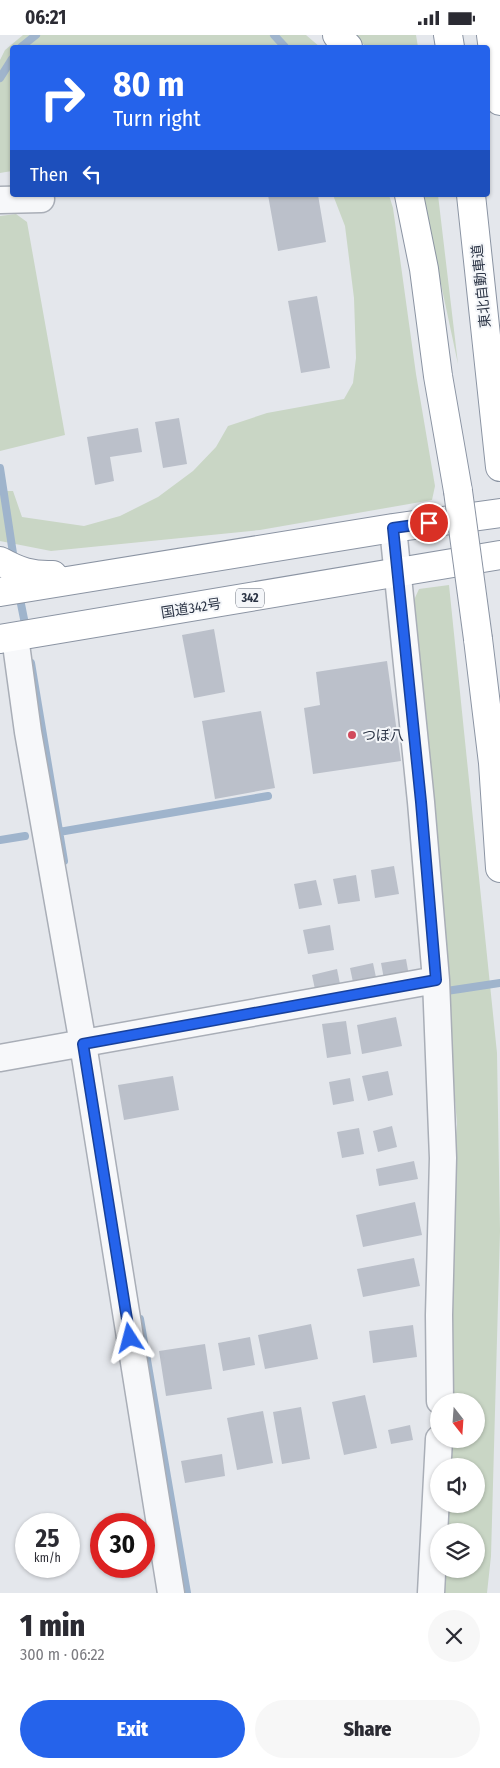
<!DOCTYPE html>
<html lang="en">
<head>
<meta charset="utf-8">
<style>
	:root { --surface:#fff; --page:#f7f7f7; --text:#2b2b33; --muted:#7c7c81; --accent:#2563eb }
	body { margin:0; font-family:"Fira Sans Condensed","Noto Sans JP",sans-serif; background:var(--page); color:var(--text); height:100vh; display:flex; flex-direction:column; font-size:19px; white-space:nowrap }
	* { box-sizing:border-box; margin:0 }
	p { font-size:16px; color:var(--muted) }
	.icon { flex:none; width:28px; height:28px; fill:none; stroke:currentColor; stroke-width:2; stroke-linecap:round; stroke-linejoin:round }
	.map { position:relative; height:1558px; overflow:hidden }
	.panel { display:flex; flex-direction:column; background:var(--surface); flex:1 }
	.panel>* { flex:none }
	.banner { position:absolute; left:10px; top:10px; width:480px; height:152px; border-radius:5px; box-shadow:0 1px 4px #0004; background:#2563eb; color:#fff; overflow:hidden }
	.needle { width:32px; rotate:163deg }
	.fabs { position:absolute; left:430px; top:1358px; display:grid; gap:10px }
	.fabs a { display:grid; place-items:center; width:55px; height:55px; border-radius:50%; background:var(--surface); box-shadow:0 1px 4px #0004; font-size:25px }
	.speed { position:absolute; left:15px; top:1478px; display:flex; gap:10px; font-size:25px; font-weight:700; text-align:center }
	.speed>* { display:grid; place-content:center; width:65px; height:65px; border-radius:50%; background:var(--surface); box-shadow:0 1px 4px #0004; line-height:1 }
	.speed small { font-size:12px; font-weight:400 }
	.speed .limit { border:8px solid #d22; background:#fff; color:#111 }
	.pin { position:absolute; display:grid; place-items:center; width:42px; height:42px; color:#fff; margin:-21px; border:2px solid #fff; border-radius:50%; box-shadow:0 1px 5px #0007 }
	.me { position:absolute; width:55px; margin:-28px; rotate:351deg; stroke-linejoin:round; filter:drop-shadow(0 0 4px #0008) }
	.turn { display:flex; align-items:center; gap:18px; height:105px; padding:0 20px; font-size:22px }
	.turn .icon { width:65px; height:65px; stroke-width:2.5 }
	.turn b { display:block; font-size:35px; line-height:42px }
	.then { display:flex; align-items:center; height:48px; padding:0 20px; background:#0003; gap:10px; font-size:19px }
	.round { display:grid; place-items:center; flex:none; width:52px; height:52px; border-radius:26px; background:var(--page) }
	.summary { display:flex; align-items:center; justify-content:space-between; height:85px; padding:0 20px }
	h1 { font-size:30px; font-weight:800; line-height:38px }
	.primary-button { display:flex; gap:10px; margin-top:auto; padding:10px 20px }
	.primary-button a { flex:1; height:58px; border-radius:30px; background:var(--accent); color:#fff; font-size:20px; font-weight:800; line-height:58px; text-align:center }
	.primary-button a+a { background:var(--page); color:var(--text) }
	.status { display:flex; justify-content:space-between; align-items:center; height:35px; padding:0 25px; background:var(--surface); direction:ltr }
	.status svg { height:14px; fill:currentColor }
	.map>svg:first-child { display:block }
	.green { fill:#c9d6c5 }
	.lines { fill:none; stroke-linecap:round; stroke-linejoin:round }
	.stream { stroke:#9fb4cc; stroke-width:8 }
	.building { fill:#bbc0ca }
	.minor-casing { stroke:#a9aeb7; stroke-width:29 }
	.highway-casing { stroke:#8b94a3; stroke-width:30 }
	.minor { stroke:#f7f8fa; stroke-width:26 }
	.highway { stroke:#fff; stroke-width:28 }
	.highway-bridge-casing { stroke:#8b94a3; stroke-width:30; stroke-linecap:butt }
	.highway-bridge { stroke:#fff; stroke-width:28 }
	.route-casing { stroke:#184099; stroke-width:12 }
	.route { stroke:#2563eb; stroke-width:9 }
	.poi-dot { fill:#d1495b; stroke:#f4f6f9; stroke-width:2 }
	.labels { text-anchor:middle; stroke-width:4; stroke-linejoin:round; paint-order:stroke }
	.shield { fill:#f4f6f9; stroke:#676e7b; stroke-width:1 }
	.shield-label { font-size:12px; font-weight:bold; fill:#2b3445 }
	.street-label { font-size:14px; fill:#2b3445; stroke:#f4f6f9 }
	.poi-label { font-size:14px; fill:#2b3445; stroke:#f4f6f9; text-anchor:start }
</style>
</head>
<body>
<div class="status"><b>06:21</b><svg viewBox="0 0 49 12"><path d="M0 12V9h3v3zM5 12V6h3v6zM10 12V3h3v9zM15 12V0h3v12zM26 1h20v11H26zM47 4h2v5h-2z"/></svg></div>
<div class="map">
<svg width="500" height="1558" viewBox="0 0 500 1558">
	<rect width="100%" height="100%" fill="#e4e7ec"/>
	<!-- green -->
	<path class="green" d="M 23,0 L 306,0 L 320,12 L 12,12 L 12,136 L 0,138 L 0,25 L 5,15 Z
		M 355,0 L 416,0 L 418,12 L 366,12 Z
		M 333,160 L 389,160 L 393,173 L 416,339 L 435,451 L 432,465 L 260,495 L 51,516 L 0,506 L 0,456 L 13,456 L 22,482 L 84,491 L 120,481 L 158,462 L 193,436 L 216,412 L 228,391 L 267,378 L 344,364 L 353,348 L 356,323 L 354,263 L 345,191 Z
		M 422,160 L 438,160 L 458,329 Z
		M 16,179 L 27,187 L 65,400 L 0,416 L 0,181 Z
		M 449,550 L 497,1018 L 500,1196 L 491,1521 L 487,1558 L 440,1558 L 442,1534 L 476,1534 L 476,1496 L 443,1496 L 445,1469 L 476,1469 L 476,1431 L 447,1431 L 448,1404 L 476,1404 L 476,1366 L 449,1366 L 449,1187 L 457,1089 L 414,565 L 419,554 Z"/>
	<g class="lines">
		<!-- stream -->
		<path class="stream" d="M 274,0 L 285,12
			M 21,12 L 36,0
			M 0,43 L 12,24
			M 0,433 L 14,525
			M 19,559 L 26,594
			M 31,628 L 64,826
			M 59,797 L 268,761
			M 0,805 L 25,801
			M 440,957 L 500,948
			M 140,1284 L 187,1558"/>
	</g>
	<!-- building -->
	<path class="building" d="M 268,160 L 318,160 L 326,207 L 278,216 Z
		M 317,261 L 330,333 L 301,338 L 288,266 Z
		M 179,383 L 187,429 L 163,433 L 155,387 Z
		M 138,393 L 142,417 L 110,422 L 114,446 L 95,450 L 87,402 Z
		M 214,594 L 225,657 L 194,663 L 182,600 Z
		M 387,626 L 401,726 L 313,739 L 304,673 L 320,670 L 316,637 Z
		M 261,676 L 275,753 L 215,764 L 202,686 Z
		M 394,831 L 399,859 L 375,863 L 371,835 Z
		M 356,840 L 360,866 L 338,869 L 333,844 Z
		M 316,845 L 322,870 L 299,874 L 294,849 Z
		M 330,890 L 334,915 L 308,919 L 303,895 Z
		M 406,924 L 409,941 L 384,944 L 381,928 Z
		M 373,928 L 377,947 L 354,952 L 350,933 Z
		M 337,934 L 341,954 L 316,959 L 312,940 Z
		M 396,982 L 402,1011 L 362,1019 L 357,990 Z
		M 346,986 L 351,1019 L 327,1023 L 322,989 Z
		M 388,1036 L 393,1060 L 368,1066 L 362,1041 Z
		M 173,1041 L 179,1075 L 124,1085 L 118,1050 Z
		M 350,1043 L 354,1066 L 333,1070 L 329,1047 Z
		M 392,1091 L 397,1112 L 378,1117 L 373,1096 Z
		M 359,1093 L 364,1119 L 342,1123 L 337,1097 Z
		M 414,1126 L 418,1144 L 379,1151 L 376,1134 Z
		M 415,1167 L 422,1200 L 363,1212 L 356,1180 Z
		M 414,1223 L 420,1251 L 363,1262 L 357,1234 Z
		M 311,1289 L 318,1324 L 265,1334 L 258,1300 Z
		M 413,1290 L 417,1322 L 373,1328 L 369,1296 Z
		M 250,1302 L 255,1330 L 223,1336 L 218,1308 Z
		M 205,1309 L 212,1354 L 166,1361 L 159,1316 Z
		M 365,1360 L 377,1413 L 344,1420 L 332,1367 Z
		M 301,1372 L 310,1424 L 282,1429 L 273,1377 Z
		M 263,1376 L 273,1428 L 237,1435 L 227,1383 Z
		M 410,1390 L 413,1405 L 391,1409 L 388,1395 Z
		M 222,1419 L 225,1441 L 185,1448 L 181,1426 Z"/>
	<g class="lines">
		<!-- minor casing -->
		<g class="minor-casing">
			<path id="minor" d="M 0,165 L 41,164
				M 393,493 L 421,767 L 436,945 L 443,1123 L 439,1280 L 440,1366
				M 15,602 L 28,697 L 83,1009 L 171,1558
				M 0,1023 L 436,945
				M 431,1558 L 439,1404"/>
		</g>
		<!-- highway casing -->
		<g class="highway-casing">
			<path id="highway" d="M 337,0 L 348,12
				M 448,0 L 450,12
				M 491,0 L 500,66
				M 409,160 L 424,234 L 438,341 L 458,456
				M 471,160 L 500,432
				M 0,526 C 18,536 32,541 53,540
				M 0,557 L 393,493 L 500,478
				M 0,604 L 500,520
				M 478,604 L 493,728 L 500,833"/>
		</g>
		<!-- minor -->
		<use href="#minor" class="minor"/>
		<!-- highway -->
		<use href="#highway" class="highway"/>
		<!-- highway-bridge casing -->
		<g class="highway-bridge-casing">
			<path id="highway-bridge" d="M 458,456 L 478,604"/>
		</g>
		<!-- highway-bridge -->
		<use href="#highway-bridge" class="highway-bridge"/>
	</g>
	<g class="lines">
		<!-- route casing -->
		<g class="route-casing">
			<path id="route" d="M 130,1303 L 83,1009 L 436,945 L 421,767 L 393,493 L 429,488"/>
		</g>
		<!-- route -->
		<use href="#route" class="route"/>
	</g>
	<!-- markers -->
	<circle class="poi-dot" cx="352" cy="700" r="5"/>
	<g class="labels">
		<!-- shield labels -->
		<rect class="shield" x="236" y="553.5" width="28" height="19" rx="4"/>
		<g class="shield-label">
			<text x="250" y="567">342</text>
		</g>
		<!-- street labels -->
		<g class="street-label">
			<text transform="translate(481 251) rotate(-96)" y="5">東北自動車道</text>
			<text transform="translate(191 573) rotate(-9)" y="5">国道342号</text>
		</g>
		<!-- poi labels -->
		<g class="poi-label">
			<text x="362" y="705">つぼ八</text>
		</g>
	</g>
</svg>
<div class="fabs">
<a><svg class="needle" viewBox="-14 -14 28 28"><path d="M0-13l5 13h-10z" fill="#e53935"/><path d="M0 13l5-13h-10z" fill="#7c7c81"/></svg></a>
<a><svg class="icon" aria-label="sound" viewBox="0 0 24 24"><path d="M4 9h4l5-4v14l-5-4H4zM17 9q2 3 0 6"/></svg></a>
<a><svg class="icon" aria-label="layers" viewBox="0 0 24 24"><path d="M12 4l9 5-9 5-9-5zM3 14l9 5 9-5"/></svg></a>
</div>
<div class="speed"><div>25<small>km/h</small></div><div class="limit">30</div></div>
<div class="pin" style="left:429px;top:488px;background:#d93025"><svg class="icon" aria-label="arrive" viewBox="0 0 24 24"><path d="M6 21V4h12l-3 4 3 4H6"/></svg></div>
<svg class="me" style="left:130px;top:1303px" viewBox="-20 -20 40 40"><path d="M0-17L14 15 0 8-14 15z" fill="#2563eb" stroke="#fff" stroke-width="4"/></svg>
<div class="banner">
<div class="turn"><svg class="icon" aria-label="right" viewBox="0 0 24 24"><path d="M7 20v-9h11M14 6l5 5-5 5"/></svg><div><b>80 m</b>Turn right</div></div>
<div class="then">Then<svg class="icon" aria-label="left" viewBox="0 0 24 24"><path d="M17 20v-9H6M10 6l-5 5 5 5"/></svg></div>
</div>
</div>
<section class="panel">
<div class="summary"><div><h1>1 min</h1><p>300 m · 06:22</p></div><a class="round"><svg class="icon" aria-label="close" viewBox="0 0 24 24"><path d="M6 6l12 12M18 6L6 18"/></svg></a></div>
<div class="primary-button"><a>Exit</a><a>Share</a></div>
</section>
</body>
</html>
